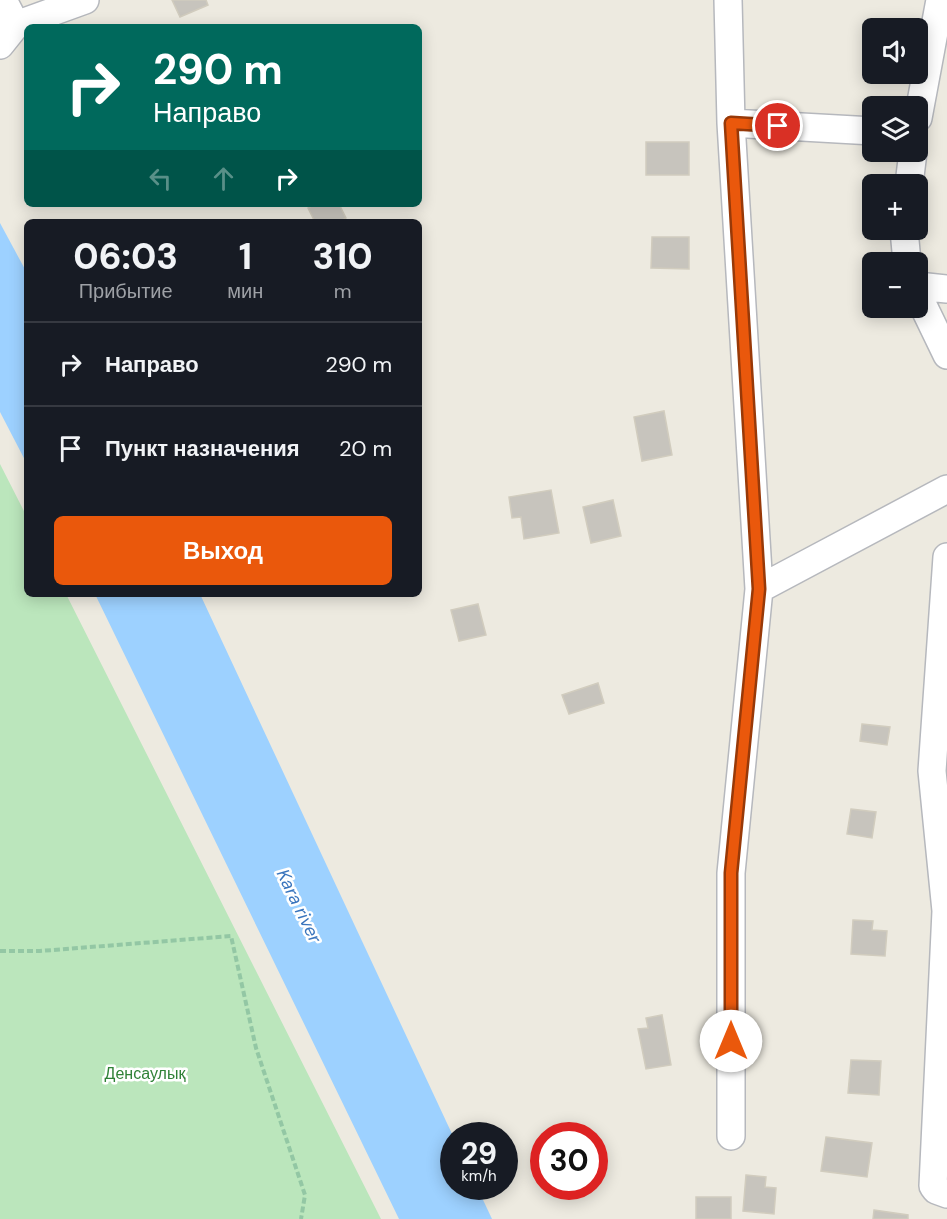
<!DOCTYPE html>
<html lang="ru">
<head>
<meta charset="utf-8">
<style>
	:root { --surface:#171b24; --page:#242831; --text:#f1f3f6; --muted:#9ea1a6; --line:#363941; --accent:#ea580c }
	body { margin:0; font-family:"DM Sans",sans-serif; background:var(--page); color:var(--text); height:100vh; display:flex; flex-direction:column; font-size:22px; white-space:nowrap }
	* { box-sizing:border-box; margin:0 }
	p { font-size:20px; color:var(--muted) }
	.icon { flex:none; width:33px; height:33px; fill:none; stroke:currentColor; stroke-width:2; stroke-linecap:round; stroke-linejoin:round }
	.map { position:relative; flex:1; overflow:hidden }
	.sheet { position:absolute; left:24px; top:219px; width:398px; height:378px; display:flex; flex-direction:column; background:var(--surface); border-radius:9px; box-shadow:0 3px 15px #0003 }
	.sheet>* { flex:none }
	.guide { position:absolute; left:24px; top:24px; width:398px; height:183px; border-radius:9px; box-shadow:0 3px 15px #0003; background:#00695c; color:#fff; overflow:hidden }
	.tools { position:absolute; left:862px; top:18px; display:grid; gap:12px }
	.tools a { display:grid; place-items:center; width:66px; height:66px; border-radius:9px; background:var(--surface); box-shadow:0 3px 15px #0003; font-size:30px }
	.speed { position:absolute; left:440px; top:1122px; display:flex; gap:12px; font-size:30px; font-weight:700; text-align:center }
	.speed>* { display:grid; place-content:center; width:78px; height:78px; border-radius:50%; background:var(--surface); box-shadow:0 3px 15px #0003; line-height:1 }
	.speed small { font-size:15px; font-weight:400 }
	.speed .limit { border:9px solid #d22; background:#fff; color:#111 }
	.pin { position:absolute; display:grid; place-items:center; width:51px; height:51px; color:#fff; margin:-26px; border:3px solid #fff; border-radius:50%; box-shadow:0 2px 6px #0007 }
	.me { position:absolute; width:66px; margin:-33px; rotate:0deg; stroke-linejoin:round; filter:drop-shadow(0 0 4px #0008) }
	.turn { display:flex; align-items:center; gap:21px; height:126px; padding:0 30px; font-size:27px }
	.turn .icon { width:78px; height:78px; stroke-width:2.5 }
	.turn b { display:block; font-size:42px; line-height:51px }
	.lanes { display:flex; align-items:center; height:57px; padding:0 30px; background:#0003; justify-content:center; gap:30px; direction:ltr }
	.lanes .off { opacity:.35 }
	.eta { display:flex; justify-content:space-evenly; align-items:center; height:102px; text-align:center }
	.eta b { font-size:36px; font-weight:800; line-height:42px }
	.primary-button { display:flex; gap:12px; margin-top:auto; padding:12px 30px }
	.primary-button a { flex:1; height:69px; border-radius:9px; background:var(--accent); color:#fff; font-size:24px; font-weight:800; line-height:69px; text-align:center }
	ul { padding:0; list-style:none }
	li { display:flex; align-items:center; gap:18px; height:84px; padding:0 30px; border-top:2px solid var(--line) }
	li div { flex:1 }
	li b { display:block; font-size:22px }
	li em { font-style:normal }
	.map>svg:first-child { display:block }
	.green { fill:#bbe6bc }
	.water { fill:#9dd1ff }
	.building { fill:#c7c4bd; stroke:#d1ccbe; stroke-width:1.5 }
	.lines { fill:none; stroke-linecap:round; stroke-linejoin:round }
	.minor-casing { stroke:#b6b8bd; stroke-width:30 }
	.path { stroke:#93c7a4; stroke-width:4; stroke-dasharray:6 3; stroke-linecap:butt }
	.minor { stroke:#fff; stroke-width:27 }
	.route-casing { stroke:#983908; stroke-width:15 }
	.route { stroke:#ea580c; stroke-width:10 }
	.labels { text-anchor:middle; stroke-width:5; stroke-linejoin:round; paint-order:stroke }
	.park-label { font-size:16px; fill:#308237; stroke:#fff }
	.water-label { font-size:18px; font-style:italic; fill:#3a75bd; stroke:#fff }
</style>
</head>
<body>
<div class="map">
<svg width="947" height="1219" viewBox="0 0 947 1219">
	<rect width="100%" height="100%" fill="#edeae0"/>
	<!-- green -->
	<path class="green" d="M 0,464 L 27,517 L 27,594 L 66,594 L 381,1219 L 0,1219 Z"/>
	<!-- water -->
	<path class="water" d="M 0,223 L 27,273 L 27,464 L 0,412 Z
		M 95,594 L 200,594 L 453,1136 L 453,1186 L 477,1187 L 492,1219 L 399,1219 Z"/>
	<!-- building -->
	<path class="building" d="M 172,0 L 206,0 L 208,5 L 180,17 Z
		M 646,142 L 689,142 L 689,175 L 646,175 Z
		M 315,204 L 339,204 L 346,218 L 339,222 L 315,222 L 308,208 Z
		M 652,237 L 689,237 L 689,269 L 651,268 Z
		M 664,411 L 672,455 L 642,461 L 634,417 Z
		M 551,490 L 559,533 L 524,539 L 521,517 L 512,518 L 509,497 Z
		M 613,500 L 621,536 L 591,543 L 583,507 Z
		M 478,604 L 486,635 L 459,641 L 451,610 Z
		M 598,683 L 604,703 L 569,714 L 562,695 Z
		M 862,724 L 890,727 L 887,745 L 860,741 Z
		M 851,809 L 876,812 L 872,838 L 847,834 Z
		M 853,920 L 873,921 L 872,930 L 887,931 L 885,956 L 851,954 Z
		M 662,1015 L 671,1065 L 646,1069 L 638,1029 L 648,1028 L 646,1018 Z
		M 851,1060 L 881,1061 L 879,1095 L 848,1093 Z
		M 826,1137 L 872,1143 L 867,1177 L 821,1171 Z
		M 746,1175 L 766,1177 L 765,1187 L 776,1188 L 774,1214 L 743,1211 Z
		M 696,1197 L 731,1197 L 731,1219 L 696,1219 Z
		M 874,1210 L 908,1215 L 908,1219 L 873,1219 Z"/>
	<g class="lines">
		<!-- minor casing -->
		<g class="minor-casing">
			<path id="minor" d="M 3,0 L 16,25 L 85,0
				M 728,0 L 731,123 L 759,589 L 731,873 L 731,1136
				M 0,45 L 16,25
				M 918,118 L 940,0
				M 731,123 L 873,131
				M 909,184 L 913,152
				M 904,230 L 907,262
				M 918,286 L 947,289
				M 918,295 L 947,355
				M 947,557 L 932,771 L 946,911 L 933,1186 L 936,1190 L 947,1194
				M 759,589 L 947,489"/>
		</g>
		<!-- path -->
		<path class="path" d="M 0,951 L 40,951 L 231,936 L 256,1048 L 305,1195 L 301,1219"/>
		<!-- minor -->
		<use href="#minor" class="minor"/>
	</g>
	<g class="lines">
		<!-- route casing -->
		<g class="route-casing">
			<path id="route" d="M 731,1041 L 731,873 L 759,589 L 731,123 L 778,126"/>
		</g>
		<!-- route -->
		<use href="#route" class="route"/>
	</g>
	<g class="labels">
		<!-- park labels -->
		<g class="park-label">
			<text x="145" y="1079">Денсаулық</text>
		</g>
		<!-- water labels -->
		<g class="water-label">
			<text transform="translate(299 906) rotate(64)" y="6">Kara river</text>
		</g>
	</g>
</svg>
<div class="tools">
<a><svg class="icon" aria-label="sound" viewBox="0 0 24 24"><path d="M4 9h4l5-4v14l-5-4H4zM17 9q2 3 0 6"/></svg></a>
<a><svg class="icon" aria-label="layers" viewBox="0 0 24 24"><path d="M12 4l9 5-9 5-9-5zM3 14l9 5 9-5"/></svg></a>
<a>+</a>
<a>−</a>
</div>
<div class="speed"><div>29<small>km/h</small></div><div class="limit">30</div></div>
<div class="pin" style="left:778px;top:126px;background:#d93025"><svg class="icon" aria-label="arrive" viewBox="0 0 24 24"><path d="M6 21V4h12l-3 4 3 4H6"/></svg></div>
<svg class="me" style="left:731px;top:1041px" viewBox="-20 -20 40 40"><circle r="19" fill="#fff"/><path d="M0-13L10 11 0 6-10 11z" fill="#ea580c"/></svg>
<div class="guide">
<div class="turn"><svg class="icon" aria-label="right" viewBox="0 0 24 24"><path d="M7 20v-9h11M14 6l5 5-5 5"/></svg><div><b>290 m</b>Направо</div></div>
<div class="lanes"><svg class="icon off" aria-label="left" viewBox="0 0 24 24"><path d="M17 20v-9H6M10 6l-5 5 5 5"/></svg><svg class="icon off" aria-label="ahead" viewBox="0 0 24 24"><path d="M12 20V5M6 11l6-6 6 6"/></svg><svg class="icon" aria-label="right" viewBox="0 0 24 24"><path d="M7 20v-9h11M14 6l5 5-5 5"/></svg></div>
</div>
<section class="sheet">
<div class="eta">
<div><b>06:03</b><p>Прибытие</p></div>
<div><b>1</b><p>мин</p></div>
<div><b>310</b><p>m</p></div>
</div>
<ul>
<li><svg class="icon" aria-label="right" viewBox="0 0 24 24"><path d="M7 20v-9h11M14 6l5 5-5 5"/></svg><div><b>Направо</b></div><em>290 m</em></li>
<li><svg class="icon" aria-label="arrive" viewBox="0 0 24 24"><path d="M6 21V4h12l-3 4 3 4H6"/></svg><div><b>Пункт назначения</b></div><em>20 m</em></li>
</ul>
<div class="primary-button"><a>Выход</a></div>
</section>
</div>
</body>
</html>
